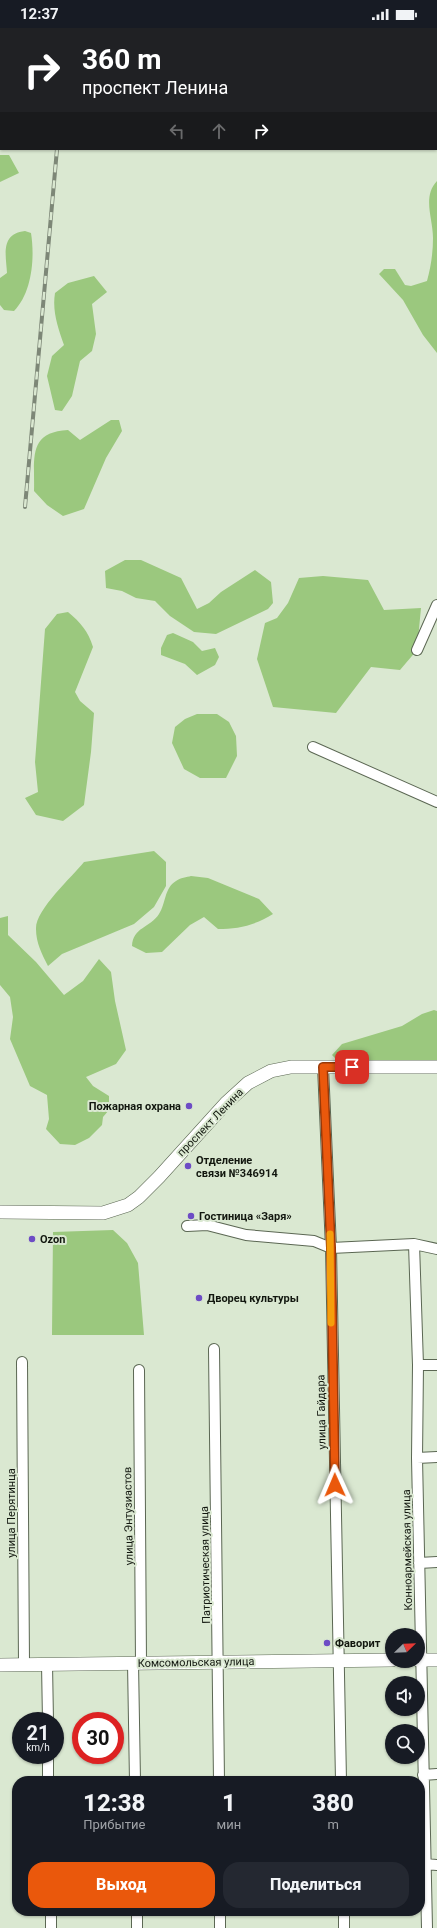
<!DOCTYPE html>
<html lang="ru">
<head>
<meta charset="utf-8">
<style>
	:root { --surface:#171b24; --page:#242831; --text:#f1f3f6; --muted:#9ea1a6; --accent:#ea580c }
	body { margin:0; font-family:Roboto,sans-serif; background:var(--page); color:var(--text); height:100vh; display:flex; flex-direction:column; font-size:15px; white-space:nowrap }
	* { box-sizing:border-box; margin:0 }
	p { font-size:13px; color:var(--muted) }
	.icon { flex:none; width:22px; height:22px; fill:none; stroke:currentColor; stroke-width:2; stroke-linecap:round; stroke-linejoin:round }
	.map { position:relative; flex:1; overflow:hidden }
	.side { position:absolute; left:12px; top:1748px; width:413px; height:140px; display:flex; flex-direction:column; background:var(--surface); border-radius:16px; box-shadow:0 1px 3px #0004 }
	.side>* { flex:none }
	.top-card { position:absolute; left:0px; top:0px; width:437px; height:122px; box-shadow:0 1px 3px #0004; background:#202124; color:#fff; overflow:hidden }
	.needle { width:26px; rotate:67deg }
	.controls { position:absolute; left:385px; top:1600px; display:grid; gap:8px }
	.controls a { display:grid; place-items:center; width:40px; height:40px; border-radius:50%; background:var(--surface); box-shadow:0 1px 3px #0004; font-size:20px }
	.speed { position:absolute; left:12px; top:1684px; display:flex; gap:8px; font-size:20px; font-weight:700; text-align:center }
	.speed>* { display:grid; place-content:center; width:52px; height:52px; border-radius:50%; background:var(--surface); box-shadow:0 1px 3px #0004; line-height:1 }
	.speed small { font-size:10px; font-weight:400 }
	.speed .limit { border:6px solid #d22; background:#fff; color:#111 }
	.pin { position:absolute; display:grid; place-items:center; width:34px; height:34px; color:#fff; margin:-17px; border-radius:8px; box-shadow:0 2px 6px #0006 }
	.me { position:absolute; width:44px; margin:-22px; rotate:359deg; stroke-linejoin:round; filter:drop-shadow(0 0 3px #0008) }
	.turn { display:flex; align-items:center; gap:14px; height:84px; padding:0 16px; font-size:18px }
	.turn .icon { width:52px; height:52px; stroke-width:2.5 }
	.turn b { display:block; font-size:28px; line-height:34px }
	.lanes { display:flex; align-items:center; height:38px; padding:0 16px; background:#0003; justify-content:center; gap:20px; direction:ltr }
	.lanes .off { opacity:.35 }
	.eta { display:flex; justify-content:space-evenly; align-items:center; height:68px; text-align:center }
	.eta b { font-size:24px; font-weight:800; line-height:28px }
	.button { display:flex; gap:8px; margin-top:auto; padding:8px 16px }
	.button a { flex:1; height:46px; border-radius:16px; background:var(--accent); color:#fff; font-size:16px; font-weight:800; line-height:46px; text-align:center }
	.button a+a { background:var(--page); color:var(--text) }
	.status { display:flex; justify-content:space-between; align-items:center; height:28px; padding:0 20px; background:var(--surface); direction:ltr }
	.status svg { height:11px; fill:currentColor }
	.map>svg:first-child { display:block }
	.green { fill:#9bc87e }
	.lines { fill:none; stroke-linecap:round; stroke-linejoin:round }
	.minor-casing { stroke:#5b6753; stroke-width:12 }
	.major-casing { stroke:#5b6753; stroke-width:14 }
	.minor { stroke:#fff; stroke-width:10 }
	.major { stroke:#fff; stroke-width:13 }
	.rail-casing { stroke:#7d8777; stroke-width:4 }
	.rail { stroke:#dae8d1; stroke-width:2.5; stroke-dasharray:8; stroke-linecap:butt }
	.route-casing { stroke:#983908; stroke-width:10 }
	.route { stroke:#ea580c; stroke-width:7 }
	.slow { stroke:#f59e0b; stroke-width:7 }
	.poi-dot { fill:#6d4cc5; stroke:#dae8d1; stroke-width:1.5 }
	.labels { text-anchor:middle; stroke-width:4; stroke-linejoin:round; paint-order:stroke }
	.poi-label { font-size:11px; font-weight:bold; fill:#12170f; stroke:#dae8d1; text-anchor:start }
	.street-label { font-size:11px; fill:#12170f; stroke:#dae8d1 }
</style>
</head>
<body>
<div class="status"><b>12:37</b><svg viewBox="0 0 49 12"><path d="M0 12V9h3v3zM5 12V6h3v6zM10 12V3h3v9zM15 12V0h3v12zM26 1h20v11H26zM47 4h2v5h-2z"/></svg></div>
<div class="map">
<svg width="437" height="1900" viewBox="0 0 437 1900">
	<rect width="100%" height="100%" fill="#dae8d1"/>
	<!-- green -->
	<path class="green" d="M 0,127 L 9,127 L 19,145 L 0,154 Z
		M 437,153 L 437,325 L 423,307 L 403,272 L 379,246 L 384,241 L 395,241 L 405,257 L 411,258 L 427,253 C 431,239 433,224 433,210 C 433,190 422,169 437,153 Z
		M 25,203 L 31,205 C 35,230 32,265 14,283 L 4,282 L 0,277 L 0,250 L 7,245 C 6,227 0,206 25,203 Z
		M 94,248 L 107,264 L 92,276 L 96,306 L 92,323 L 80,333 L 72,368 L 62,383 L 55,382 L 47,348 L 52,328 L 64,317 C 58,300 52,283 55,265 L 68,255 Z
		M 111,392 L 119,392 L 122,403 L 106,430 L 84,481 L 63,488 L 47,477 L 34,463 C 35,432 27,404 68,402 L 80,412 Z
		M 125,532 L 141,532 L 181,550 L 197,581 L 209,575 L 221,564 L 255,542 L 271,554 L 273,575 L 268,581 L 216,606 L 194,604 L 170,588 L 155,573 L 136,570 L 122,563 L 106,560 L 105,543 Z
		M 323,548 L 368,552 L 384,582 L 421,580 L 417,622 L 400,642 L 371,639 L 336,685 L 273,679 L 257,631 L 265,595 L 277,590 L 288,575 L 299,550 Z
		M 68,584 C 81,595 88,603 93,619 L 75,664 L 80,673 L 94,685 L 91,724 L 84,777 L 63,793 L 36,787 L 25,770 L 38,764 L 35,734 L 45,601 L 57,586 Z
		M 173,605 L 193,614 L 202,623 L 215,620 L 219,629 L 215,637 L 197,647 L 185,636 L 161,627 L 161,620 L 167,607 Z
		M 197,686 L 217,686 L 229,694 L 236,708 L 237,728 L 226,750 L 200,750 L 184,741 L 172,715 L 175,699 L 185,691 Z
		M 154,823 L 166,834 L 166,858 L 154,879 L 134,896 L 62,926 L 48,938 C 42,926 36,915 36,901 C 35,882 72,849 84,834 Z
		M 191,848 L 208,850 L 259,871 L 273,886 C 256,897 238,901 218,901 L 204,889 L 190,897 L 162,924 L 146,925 L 132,918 C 133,899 150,900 159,886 C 166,876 164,860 176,853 C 180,850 187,849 191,848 Z
		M 8,888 L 8,907 L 36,934 L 64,967 L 83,953 L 99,931 L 111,944 L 115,973 L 126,1022 L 116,1036 L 86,1049 L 93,1058 L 109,1068 L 109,1082 L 103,1089 L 102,1097 L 89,1110 L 75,1117 L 60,1116 L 46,1101 L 49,1091 L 47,1067 L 30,1058 L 10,1011 L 13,989 L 10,969 L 0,957 L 0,890 Z
		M 434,982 L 437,983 L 437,1033 L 338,1033 L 332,1027 L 342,1016 L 402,998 L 422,986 Z
		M 113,1202 L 127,1215 L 138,1235 L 144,1307 L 52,1307 L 53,1204 Z"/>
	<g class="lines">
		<!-- minor casing -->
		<g class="minor-casing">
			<path id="minor" d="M 417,622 L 437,577
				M 313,719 L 437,774
				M 323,1039 L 331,1220 L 341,1753
				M 187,1198 L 207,1197 L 246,1207 L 314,1213 L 331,1220 L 414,1216 L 437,1221
				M 414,1216 L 418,1337 L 417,1430 L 427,1900
				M 214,1321 L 219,1753
				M 22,1334 L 24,1636
				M 418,1337 L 437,1337
				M 139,1342 L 141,1635
				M 417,1430 L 437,1429
				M 419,1535 L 437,1534
				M 133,1635 L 135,1753
				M 47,1636 L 48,1693
				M 48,1727 L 48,1753
				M 423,1747 L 437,1746
				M 425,1836 L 437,1837
				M 51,1883 L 51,1900
				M 137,1883 L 137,1900
				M 220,1883 L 220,1900
				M 344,1883 L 344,1900"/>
		</g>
		<!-- major casing -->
		<g class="major-casing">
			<path id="major" d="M 0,1184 L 103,1185 L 128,1177 L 139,1169 L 159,1149 L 226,1075 L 248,1055 L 271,1043 L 291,1039 L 437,1039
				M 418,1632 L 437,1632
				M 0,1637 L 392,1632"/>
		</g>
		<!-- minor -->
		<use href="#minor" class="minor"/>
		<!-- major -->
		<use href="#major" class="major"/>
		<!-- rail casing -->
		<g class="rail-casing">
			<path id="rail" d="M 68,1 L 68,0
				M 25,479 L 57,121"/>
		</g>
		<!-- rail -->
		<use href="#rail" class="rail"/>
	</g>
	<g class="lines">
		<!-- route casing -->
		<g class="route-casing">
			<path id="route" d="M 335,1457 L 331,1220 L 323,1039 L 352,1039"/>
		</g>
		<!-- route -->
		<use href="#route" class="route"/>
		<!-- slow -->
		<path class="slow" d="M 330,1206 L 331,1295"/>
	</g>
	<!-- markers -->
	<g class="poi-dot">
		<circle cx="189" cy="1078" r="4"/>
		<circle cx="188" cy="1138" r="4"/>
		<circle cx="191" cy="1188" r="4"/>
		<circle cx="32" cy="1211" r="4"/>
		<circle cx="199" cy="1270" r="4"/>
		<circle cx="327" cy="1615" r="4"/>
	</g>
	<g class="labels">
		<!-- poi labels -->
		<g class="poi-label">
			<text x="181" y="1082" text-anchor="end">Пожарная охрана</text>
			<text x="196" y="1136">Отделение<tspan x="196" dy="13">связи №346914</tspan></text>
			<text x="199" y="1192">Гостиница «Заря»</text>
			<text x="40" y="1215">Ozon</text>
			<text x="207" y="1274">Дворец культуры</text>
			<text x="335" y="1619">Фаворит</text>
		</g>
		<!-- street labels -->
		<g class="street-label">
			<text transform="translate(210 1094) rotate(-46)" y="4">проспект Ленина</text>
			<text transform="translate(321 1384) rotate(-91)" y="4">улица Гайдара</text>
			<text transform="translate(11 1485) rotate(-90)" y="4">улица Перятинца</text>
			<text transform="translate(128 1488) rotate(-91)" y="4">улица Энтузиастов</text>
			<text transform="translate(407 1522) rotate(-91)" y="4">Конноармейская улица</text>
			<text transform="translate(205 1537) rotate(-91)" y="4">Патриотическая улица</text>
			<text transform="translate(196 1634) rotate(-1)" y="4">Комсомольская улица</text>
		</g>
	</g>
</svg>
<div class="controls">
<a><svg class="needle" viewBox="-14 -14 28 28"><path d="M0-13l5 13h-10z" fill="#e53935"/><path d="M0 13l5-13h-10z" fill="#9ea1a6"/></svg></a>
<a><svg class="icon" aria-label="sound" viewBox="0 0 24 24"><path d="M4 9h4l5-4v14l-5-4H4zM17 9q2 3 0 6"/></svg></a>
<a><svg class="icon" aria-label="search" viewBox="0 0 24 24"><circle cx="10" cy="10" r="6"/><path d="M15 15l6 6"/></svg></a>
</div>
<div class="speed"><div>21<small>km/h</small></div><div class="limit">30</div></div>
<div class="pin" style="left:352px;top:1039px;background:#d93025"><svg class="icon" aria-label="arrive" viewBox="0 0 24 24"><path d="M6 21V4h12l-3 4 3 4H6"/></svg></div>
<svg class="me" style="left:335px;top:1457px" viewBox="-20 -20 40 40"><path d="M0-17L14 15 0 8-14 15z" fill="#ea580c" stroke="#fff" stroke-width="4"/></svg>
<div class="top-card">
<div class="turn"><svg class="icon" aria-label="right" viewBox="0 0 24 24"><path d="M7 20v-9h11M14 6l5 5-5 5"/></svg><div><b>360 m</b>проспект Ленина</div></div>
<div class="lanes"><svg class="icon off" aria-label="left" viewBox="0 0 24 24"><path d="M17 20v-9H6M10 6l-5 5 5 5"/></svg><svg class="icon off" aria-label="ahead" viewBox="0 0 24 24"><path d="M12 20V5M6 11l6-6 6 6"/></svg><svg class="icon" aria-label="right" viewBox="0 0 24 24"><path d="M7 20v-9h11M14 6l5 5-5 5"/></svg></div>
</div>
<section class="side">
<div class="eta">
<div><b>12:38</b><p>Прибытие</p></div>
<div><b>1</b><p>мин</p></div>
<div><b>380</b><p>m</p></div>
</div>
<div class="button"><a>Выход</a><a>Поделиться</a></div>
</section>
</div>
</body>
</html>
